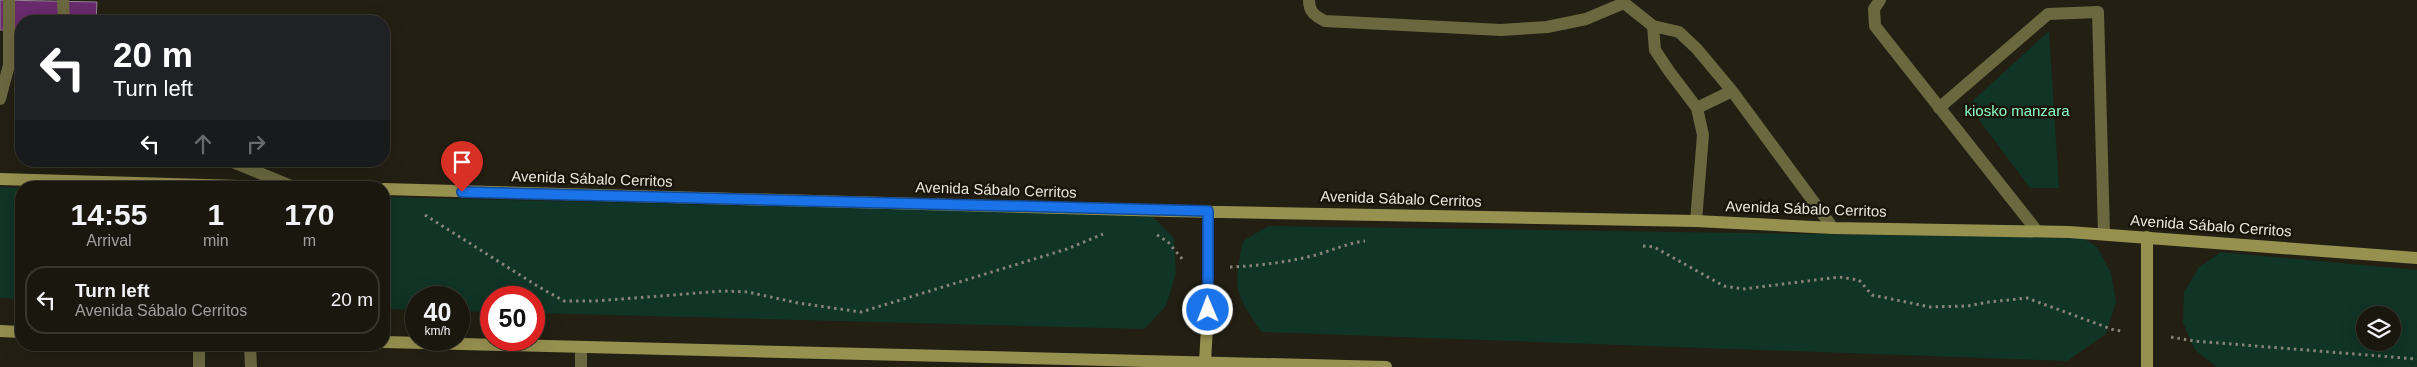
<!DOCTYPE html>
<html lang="en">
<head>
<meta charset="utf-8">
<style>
	:root { --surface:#1a170e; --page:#232017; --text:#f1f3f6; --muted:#9f9f9e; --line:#38362e }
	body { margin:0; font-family:Arial,sans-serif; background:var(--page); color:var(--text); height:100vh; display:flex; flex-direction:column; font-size:19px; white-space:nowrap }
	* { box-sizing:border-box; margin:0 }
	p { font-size:16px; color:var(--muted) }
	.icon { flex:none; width:28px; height:28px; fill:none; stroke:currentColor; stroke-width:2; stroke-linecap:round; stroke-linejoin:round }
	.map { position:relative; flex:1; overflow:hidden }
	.panel { position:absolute; left:15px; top:181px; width:375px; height:170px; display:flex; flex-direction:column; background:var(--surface); border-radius:20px; box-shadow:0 5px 20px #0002,0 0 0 1px var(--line) }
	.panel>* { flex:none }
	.hud { position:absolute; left:15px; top:15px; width:375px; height:152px; border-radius:20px; box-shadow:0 5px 20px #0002,0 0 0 1px var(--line); background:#202124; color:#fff; overflow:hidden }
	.fabs { position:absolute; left:2356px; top:306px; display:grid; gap:10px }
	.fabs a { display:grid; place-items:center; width:45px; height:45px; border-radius:50%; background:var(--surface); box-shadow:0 5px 20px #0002,0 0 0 1px var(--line); font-size:25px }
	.speed { position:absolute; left:405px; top:286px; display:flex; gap:10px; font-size:25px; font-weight:700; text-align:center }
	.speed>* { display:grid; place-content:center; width:65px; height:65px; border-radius:50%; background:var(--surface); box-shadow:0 5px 20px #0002,0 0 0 1px var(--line); line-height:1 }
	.speed small { font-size:12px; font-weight:400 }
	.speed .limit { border:8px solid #d22; background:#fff; color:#111 }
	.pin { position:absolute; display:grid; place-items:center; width:42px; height:42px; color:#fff; margin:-51px -21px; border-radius:50% 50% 50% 0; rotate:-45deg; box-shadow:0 0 5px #0007 }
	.pin .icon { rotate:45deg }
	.me { position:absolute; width:55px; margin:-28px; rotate:359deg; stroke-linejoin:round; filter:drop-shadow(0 0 4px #0008) }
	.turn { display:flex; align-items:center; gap:18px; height:105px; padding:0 15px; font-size:22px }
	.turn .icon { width:65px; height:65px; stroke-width:2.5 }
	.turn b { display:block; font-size:35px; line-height:42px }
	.lanes { display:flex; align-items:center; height:48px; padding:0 15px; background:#0003; justify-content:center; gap:25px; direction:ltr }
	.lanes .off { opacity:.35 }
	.eta { display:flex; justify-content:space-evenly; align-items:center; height:85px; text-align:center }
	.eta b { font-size:30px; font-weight:600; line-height:35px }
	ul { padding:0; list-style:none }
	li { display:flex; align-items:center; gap:15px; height:68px; margin:0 10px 8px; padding:0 5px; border:2px solid var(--line); border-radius:20px }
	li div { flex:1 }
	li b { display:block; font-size:19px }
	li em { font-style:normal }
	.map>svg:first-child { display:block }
	.green { fill:#103425; fill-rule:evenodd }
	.building { fill:#692a6e; stroke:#918591 }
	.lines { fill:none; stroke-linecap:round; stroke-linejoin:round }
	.path { stroke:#878379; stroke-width:3; stroke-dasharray:2.5 4; stroke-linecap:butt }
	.lane { stroke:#6b6840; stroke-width:12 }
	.street { stroke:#6b6840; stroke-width:12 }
	.secondary { stroke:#979150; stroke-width:12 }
	.route-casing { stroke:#114b97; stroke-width:12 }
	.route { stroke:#1a73e8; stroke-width:9 }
	.labels { text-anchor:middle; stroke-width:5; stroke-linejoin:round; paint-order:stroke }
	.park-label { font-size:15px; fill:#8dfcc8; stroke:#1a150a }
	.street-label { font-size:15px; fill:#eae7df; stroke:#1a150a }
</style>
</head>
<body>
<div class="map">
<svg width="2417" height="367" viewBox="0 0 2417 367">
	<rect width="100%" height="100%" fill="#231f13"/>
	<!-- green -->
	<path class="green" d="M 2049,31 L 2059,188 L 2030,188 L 1968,105 Z
		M 0,187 L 21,188 L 21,299 L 0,298 Z
		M 384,197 L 1151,215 L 1174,238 L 1176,273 L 1166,306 L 1144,329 L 534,313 L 534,298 L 491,298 L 491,312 L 459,311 L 459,298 L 416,298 L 416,310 L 384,309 Z
		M 1268,226 L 2083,238 L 2097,247 L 2111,273 L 2116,302 L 2106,334 L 2067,361 L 1262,332 C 1234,293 1233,288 1243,241 Z
		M 2221,252 L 2417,270 L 2417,367 L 2217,367 L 2195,350 L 2183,323 L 2184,292 L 2199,267 ZM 2365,315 L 2392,315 L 2392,342 L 2365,342 Z"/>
	<!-- building -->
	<path class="building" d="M 0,0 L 97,2 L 96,21 L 21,21 L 21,30 L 0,30 Z"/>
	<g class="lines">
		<!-- path -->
		<path class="path" d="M 425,215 L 539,287 L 564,301 L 595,301 L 723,291 L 748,292 L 798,303 L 861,312 L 1067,249 L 1103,234
			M 1157,235 L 1168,242 L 1183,260
			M 1643,246 L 1654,247 L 1724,286 L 1743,289 L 1839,277 L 1859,280 L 1872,295 L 1930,307 L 1968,306 L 1989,302 L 2027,298 L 2114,330 L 2123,331
			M 1230,267 C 1259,266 1288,262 1316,255 C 1333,250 1348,243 1365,241
			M 2171,337 L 2194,341 L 2417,359"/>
		<!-- lane -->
		<path class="lane" d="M 1880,0 L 1874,9 L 1875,26 L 2037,231
			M 1939,108 L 2048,14 L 2098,12 L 2104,234
			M 199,345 L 199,367
			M 250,345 L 251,367
			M 581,367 L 581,347"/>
		<!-- street -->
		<path class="street" d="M 63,0 L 64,21
			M 1309,0 C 1309,12 1315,16 1325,21 L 1501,30 L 1547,27 L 1586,19 L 1624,3
			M 1624,3 L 1653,26 L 1679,32 L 1697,49 L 1732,91 L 1833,228
			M 1653,26 L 1655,50 L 1669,71 L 1697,108 L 1703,135 L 1696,221
			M 0,99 L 9,65 L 9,0
			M 1697,108 L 1732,91
			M 230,161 L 294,187"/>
		<!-- secondary -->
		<path class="secondary" d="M 0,179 L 311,188
			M 384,189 L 1169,211 L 1696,221 L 1833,228 L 2069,232 L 2417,258
			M 0,331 L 21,332
			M 384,342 L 1386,367
			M 1205,362 L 1208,310 L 1208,211
			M 2147,367 L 2147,237"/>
	</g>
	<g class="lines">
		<!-- route casing -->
		<g class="route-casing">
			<path id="route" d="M 462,192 L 1208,211 L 1208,310"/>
		</g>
		<!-- route -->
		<use href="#route" class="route"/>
	</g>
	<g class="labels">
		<!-- park labels -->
		<g class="park-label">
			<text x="2017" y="116">kiosko manzara</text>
		</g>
		<!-- street labels -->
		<g class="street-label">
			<text transform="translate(592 179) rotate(2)" y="5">Avenida Sábalo Cerritos</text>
			<text transform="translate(996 190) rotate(2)" y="5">Avenida Sábalo Cerritos</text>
			<text transform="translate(1401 199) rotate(2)" y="5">Avenida Sábalo Cerritos</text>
			<text transform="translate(1806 209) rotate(2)" y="5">Avenida Sábalo Cerritos</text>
			<text transform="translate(2211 226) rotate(4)" y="5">Avenida Sábalo Cerritos</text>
		</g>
	</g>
</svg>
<div class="fabs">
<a><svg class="icon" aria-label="layers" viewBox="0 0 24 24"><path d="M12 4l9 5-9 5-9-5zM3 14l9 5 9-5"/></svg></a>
</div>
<div class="speed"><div>40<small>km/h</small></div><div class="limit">50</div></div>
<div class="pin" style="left:462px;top:192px;background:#d93025"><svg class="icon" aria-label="arrive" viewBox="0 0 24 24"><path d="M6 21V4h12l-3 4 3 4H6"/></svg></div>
<svg class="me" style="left:1208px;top:310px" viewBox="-20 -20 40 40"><circle r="17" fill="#1a73e8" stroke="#fff" stroke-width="3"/><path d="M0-11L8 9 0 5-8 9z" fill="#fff"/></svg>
<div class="hud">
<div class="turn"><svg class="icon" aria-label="left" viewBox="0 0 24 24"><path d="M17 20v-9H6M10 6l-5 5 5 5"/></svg><div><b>20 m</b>Turn left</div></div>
<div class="lanes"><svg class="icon" aria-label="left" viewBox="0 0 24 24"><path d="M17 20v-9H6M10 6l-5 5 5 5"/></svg><svg class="icon off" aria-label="ahead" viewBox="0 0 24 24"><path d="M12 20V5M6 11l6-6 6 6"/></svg><svg class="icon off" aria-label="right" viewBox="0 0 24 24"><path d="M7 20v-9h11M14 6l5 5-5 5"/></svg></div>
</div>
<section class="panel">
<div class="eta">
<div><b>14:55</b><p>Arrival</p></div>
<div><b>1</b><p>min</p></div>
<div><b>170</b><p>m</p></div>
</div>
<ul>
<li><svg class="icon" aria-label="left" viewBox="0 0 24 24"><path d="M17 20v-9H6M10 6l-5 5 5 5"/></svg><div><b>Turn left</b><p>Avenida Sábalo Cerritos</p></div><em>20 m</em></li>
</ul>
</section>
</div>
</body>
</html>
